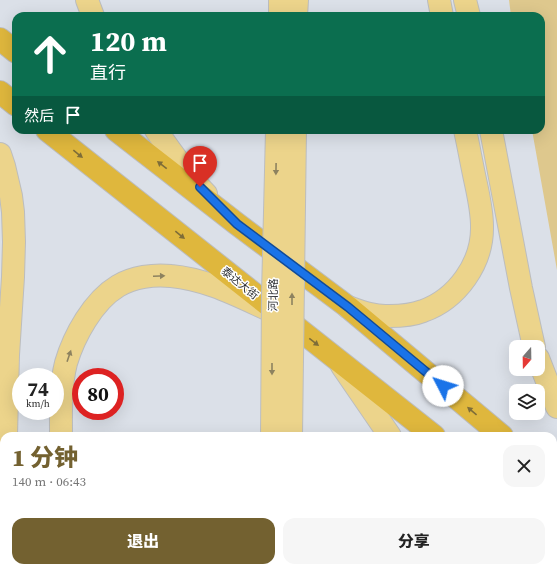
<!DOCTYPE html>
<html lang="zh">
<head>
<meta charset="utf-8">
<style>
	:root { --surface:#fff; --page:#f6f6f6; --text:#222; --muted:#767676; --accent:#736130 }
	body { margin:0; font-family:"Source Serif 4","Noto Sans SC",serif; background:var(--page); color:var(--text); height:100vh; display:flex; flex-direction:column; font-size:15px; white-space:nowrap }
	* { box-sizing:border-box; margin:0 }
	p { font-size:13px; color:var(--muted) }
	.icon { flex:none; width:22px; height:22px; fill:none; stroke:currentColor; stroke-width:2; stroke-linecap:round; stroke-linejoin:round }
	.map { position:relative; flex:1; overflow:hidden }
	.sheet { position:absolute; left:0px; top:432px; width:557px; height:140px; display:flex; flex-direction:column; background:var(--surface); border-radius:12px 12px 0 0; box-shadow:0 4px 16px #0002 }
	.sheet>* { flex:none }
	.top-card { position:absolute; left:12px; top:12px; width:533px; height:122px; border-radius:12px; box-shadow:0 4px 16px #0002; background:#0b6e4f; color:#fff; overflow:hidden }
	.needle { width:26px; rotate:200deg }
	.tools { position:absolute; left:509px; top:340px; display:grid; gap:8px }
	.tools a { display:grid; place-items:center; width:36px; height:36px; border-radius:8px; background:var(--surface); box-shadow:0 4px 16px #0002; font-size:20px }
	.speed { position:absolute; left:12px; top:368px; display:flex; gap:8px; font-size:20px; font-weight:700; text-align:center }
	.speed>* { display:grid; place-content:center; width:52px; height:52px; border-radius:50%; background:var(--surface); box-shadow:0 4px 16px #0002; line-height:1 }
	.speed small { font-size:10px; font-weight:400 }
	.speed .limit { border:6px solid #d22; background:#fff; color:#111 }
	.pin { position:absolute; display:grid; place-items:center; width:34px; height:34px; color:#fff; margin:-41px -17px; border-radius:50% 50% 50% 0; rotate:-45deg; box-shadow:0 0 4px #0007 }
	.pin .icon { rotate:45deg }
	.me { position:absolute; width:44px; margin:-22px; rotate:310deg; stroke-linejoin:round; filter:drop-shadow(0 0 3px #0008) }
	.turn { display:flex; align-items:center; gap:14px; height:84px; padding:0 12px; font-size:18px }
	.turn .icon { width:52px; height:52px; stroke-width:2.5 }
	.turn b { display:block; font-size:28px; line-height:34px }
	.then { display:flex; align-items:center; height:38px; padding:0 12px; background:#0003; gap:8px; font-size:15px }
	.round { display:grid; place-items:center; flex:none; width:42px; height:42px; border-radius:12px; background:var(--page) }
	.overview { display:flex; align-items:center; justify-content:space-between; height:68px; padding:0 12px }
	h1 { font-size:24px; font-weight:800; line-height:30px; color:var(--accent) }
	.primary-button { display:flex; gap:8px; margin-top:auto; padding:8px 12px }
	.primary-button a { flex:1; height:46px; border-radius:12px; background:var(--accent); color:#fff; font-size:16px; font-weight:800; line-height:46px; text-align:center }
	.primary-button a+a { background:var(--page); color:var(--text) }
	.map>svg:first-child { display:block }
	.green { fill:#dec88d }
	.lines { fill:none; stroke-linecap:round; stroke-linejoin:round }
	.major-casing { stroke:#bcbdbe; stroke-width:24 }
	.highway-casing { stroke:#bcbdbe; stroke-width:24 }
	.major { stroke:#ecd48b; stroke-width:22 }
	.highway { stroke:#dfb73d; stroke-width:22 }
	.major-bridge-casing { stroke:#bcbdbe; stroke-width:24; stroke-linecap:butt }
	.major-bridge { stroke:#ecd48b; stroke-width:22 }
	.oneway { fill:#7e6d38 }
	.oneway2 { fill:#8d825f }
	.route-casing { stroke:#114b97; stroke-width:10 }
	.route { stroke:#1a73e8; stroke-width:7 }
	.labels { text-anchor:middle; stroke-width:3; stroke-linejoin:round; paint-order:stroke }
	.street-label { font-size:11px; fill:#2e3033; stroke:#fff }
</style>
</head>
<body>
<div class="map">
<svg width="557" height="572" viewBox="0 0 557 572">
	<rect width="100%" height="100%" fill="#dbe0e8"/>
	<!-- green -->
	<path class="green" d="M 509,0 L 557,0 L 557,270 L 532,130 L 541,130 L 541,16 L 511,16 Z"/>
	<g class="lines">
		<!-- major casing -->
		<g class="major-casing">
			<path id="major" d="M 87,0 L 93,16
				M 439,0 L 442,16
				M 465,0 L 469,16
				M 280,16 L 280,0
				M 296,16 L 297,0
				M 156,130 C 171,152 187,175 206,194
				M 491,130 L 521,288 L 534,347
				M 0,154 L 4,166 L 11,196 L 13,212 L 14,242 L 13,277 L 8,355 L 6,436
				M 348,307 C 362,312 375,317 389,316 C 400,316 413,315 423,311 C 457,299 483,263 482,226 C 482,212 479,198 476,184 C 472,166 469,148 465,130
				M 538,358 L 557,407
				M 342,366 L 390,436
				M 61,436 C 61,412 60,387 66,363 C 74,336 93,301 118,286 C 133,277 154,274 171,276 C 206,279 238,296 269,310
				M 18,568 L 19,572
				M 75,568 L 76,572
				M 458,568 L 459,572
				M 272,572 L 272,568
				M 290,572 L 290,568"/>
		</g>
		<!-- highway casing -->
		<g class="highway-casing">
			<path id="highway" d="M 0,39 L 16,52
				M 0,92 L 16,105
				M 47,130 L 434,436
				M 116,130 L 237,224 L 348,307 L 502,436
				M 553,479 L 557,482
				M 553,530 L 557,534"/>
		</g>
		<!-- major -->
		<use href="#major" class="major"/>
		<!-- highway -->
		<use href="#highway" class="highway"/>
		<!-- major-bridge casing -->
		<g class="major-bridge-casing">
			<path id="major-bridge" d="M 272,436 L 273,294 L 277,130
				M 291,436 L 295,130"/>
		</g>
		<!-- major-bridge -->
		<use href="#major-bridge" class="major-bridge"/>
	</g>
	<!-- one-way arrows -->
	<defs><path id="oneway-solid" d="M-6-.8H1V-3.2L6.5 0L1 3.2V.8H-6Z"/></defs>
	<g class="oneway">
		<use href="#oneway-solid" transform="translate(78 154) rotate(39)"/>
		<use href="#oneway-solid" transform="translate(162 165) rotate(-142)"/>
		<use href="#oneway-solid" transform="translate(180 235) rotate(39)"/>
		<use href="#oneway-solid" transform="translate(314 342) rotate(38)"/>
		<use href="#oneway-solid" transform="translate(472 411) rotate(-140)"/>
	</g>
	<g class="oneway2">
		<use href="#oneway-solid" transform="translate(276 169) rotate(91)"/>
		<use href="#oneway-solid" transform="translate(159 276) rotate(-2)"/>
		<use href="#oneway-solid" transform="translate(292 299) rotate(-90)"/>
		<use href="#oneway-solid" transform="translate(69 356) rotate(-71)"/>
		<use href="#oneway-solid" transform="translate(272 369) rotate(90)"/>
	</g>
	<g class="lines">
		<!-- route casing -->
		<g class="route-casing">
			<path id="route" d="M 200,187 L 237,224 L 348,307 L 443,386"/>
		</g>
		<!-- route -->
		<use href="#route" class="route"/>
	</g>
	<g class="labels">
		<!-- street labels -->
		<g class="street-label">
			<text transform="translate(240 283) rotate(39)" y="4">泰达大街</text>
			<text transform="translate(273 295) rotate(-89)" y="4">河北路</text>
		</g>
	</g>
</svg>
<div class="tools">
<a><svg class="needle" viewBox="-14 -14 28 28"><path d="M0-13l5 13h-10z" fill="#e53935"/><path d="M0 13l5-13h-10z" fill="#767676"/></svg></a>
<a><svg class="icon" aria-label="layers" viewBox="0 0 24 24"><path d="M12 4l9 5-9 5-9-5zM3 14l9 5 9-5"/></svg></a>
</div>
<div class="speed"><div>74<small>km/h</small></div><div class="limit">80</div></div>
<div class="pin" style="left:200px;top:187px;background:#d93025"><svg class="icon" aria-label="arrive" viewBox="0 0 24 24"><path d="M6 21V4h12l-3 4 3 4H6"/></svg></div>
<svg class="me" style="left:443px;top:386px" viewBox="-20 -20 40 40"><circle r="19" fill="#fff"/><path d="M0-13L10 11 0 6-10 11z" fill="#1a73e8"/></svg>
<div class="top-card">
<div class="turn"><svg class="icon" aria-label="ahead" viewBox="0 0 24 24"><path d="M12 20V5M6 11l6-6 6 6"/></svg><div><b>120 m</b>直行</div></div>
<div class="then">然后<svg class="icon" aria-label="arrive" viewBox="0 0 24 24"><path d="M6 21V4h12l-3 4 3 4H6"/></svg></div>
</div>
<section class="sheet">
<div class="overview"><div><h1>1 分钟</h1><p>140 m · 06:43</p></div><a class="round"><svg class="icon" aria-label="close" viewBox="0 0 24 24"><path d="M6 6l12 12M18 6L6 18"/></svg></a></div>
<div class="primary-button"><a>退出</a><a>分享</a></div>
</section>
</div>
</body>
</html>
